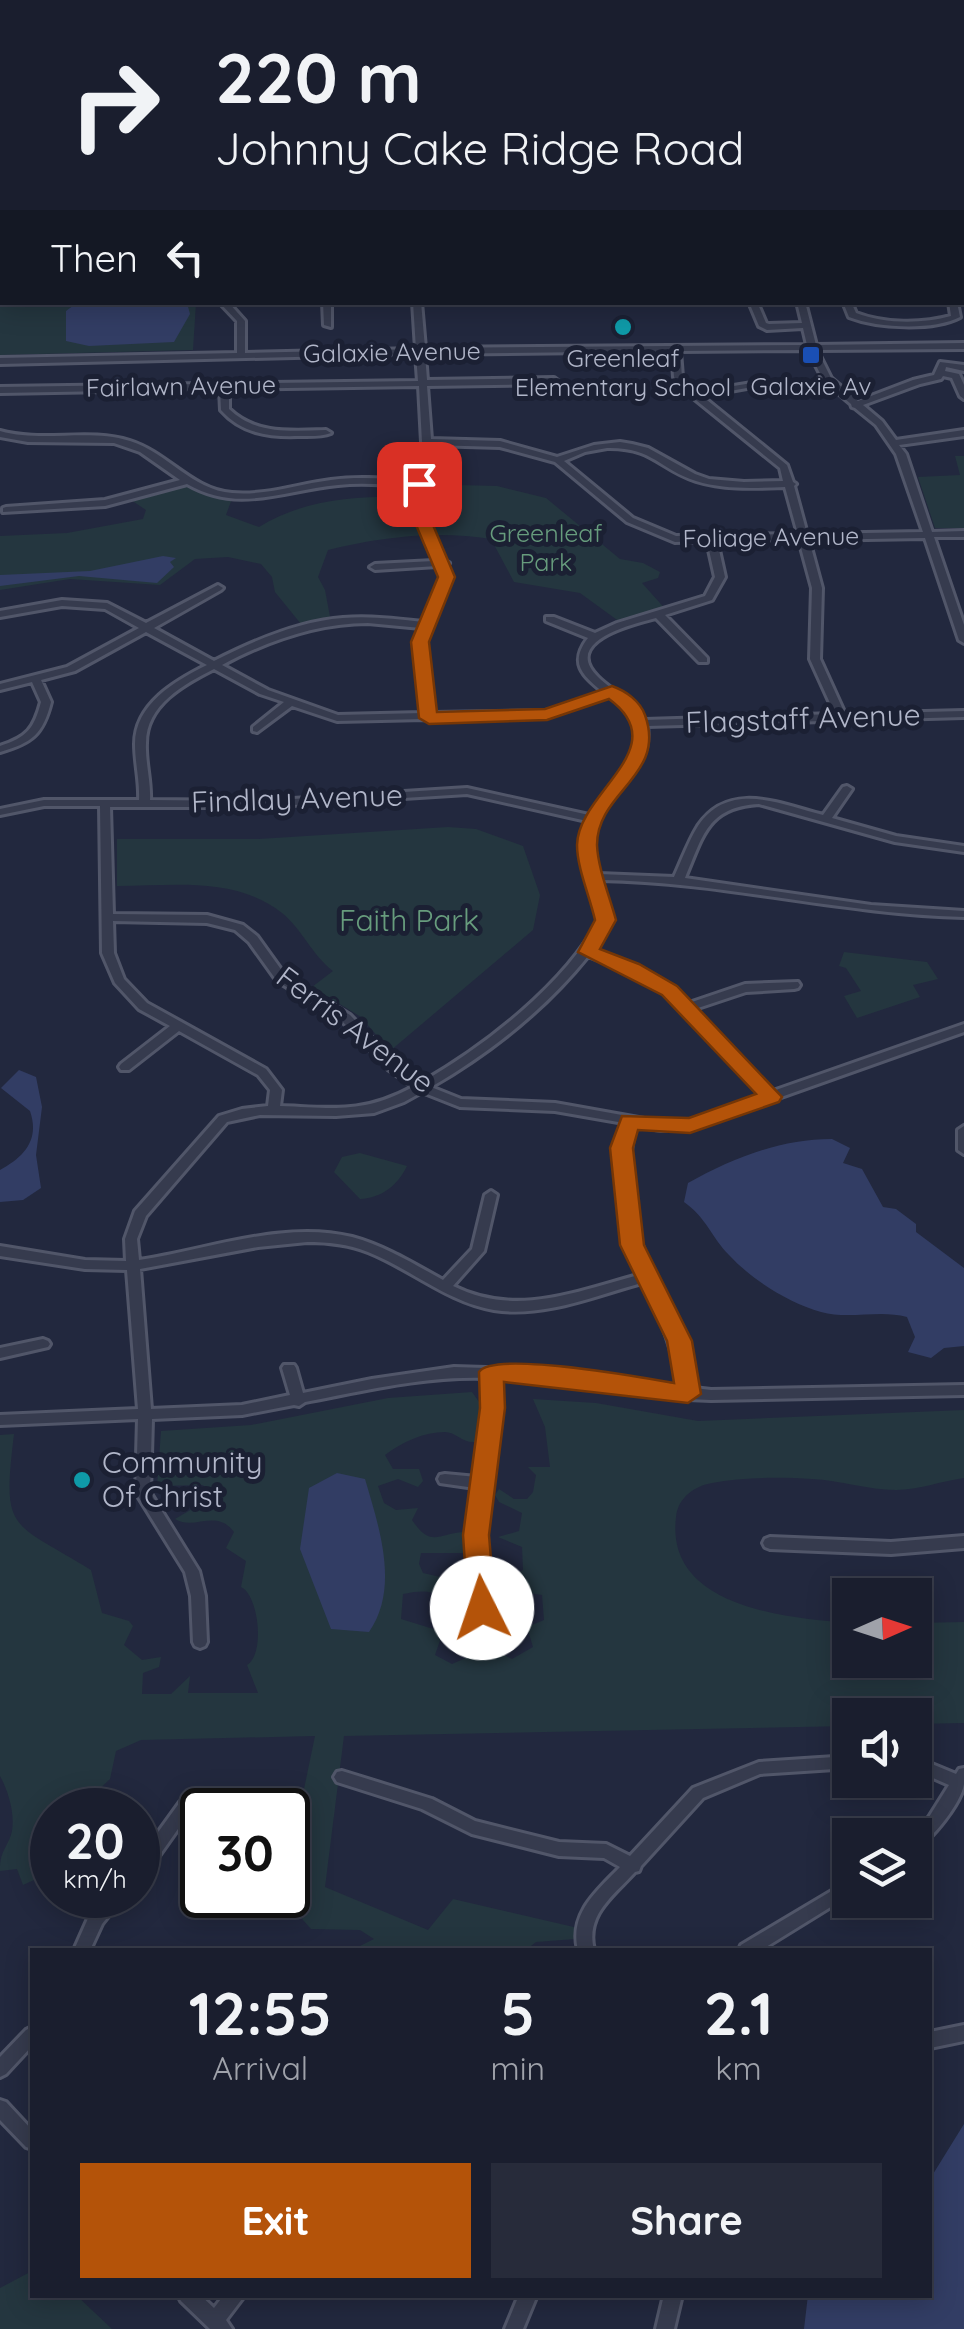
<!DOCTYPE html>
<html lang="en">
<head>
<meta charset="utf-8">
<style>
	:root { --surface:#1a1e2e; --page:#272b3a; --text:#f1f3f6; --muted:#9fa2aa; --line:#383c4a; --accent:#b45309 }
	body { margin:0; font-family:Quicksand,sans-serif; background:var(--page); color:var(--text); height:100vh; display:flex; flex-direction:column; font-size:38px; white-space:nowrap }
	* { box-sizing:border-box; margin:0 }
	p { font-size:32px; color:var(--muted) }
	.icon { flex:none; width:55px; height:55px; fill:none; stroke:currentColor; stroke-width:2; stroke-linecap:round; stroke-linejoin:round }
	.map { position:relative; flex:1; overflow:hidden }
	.drawer { position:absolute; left:30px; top:1948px; width:902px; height:350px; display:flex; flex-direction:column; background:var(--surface); border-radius:0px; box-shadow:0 5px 25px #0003,0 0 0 2px var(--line) }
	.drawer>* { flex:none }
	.hud { position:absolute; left:0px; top:0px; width:965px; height:305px; box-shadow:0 5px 25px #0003,0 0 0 2px var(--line); background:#1a1e2e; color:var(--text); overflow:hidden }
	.needle { width:65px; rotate:87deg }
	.tools { position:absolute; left:832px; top:1578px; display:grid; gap:20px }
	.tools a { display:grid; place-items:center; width:100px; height:100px; border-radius:0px; background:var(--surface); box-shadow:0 5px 25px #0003,0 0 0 2px var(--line); font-size:50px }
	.speed { position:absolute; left:30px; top:1788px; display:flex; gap:20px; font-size:50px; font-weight:700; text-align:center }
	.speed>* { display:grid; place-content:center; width:130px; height:130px; border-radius:50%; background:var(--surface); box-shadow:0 5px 25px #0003,0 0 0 2px var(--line); line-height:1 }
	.speed small { font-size:25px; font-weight:400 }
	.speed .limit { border:5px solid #111; border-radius:15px; background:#fff; color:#111 }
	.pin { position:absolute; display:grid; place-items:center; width:85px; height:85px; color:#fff; margin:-42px; border-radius:20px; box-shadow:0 5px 15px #0006 }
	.me { position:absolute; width:110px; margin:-55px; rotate:356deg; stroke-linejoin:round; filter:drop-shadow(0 0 8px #0008) }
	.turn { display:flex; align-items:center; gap:35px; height:210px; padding:0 50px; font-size:45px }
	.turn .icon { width:130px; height:130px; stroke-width:2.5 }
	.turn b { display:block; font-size:70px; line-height:85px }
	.then { display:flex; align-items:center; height:95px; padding:0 50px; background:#0003; gap:20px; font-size:38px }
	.eta { display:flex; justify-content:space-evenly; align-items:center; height:170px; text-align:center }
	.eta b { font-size:60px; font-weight:800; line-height:70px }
	.action { display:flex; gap:20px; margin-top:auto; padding:20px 50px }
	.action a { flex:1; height:115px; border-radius:0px; background:var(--accent); color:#fff; font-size:40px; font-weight:800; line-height:115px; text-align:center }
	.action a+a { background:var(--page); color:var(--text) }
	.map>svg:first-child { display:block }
	.green { fill:#24363f }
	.water { fill:#323d64 }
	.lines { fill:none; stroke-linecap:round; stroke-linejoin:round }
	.minor-casing { stroke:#515669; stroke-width:6 }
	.major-casing { stroke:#3f4457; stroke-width:5 }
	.highway-casing { stroke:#3e4356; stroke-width:4 }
	.minor { fill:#363b4e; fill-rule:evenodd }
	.major { fill:#54596e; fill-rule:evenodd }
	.highway { fill:#746e52; fill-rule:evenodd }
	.route { fill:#b45309; stroke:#753606; stroke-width:2.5 }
	.culture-dot { fill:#0f9aa8; stroke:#1b2033; stroke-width:4 }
	.transit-dot { fill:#1a4fb4; stroke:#1b2033; stroke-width:4 }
	.labels { text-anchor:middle; stroke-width:10; stroke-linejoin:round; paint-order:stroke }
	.far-street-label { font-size:25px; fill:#b1b6c9; stroke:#1b2033 }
	.far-poi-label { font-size:25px; fill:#b1b6c9; stroke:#1b2033 }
	.far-park-label { font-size:25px; fill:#679c7d; stroke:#1b2033 }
	.street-label { font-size:30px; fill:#b1b6c9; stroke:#1b2033 }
	.park-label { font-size:30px; fill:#679c7d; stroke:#1b2033 }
	.poi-label { font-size:30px; fill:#b1b6c9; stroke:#1b2033; text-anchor:start }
</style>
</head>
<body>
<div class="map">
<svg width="964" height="2329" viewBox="0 0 964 2329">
	<rect width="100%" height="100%" fill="#22283e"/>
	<!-- green -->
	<path class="green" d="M 0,299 L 2,302 L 196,303 L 193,350 L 0,355 Z
		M 955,456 L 964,456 L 964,528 L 935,528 L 918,477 L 960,475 Z
		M 189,480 L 233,496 L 226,515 L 259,527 C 308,497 361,496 417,497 L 419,484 L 497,486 L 546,498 L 620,559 L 643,563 L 660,572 L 658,578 L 642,583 L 668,612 L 624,625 L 580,593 L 514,582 L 491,539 C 437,530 380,537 328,550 L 318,577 L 325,590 L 331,622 L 305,629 L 275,592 L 272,577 L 261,564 L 228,557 L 195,559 L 160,585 L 70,579 L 0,590 L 0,536 L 67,533 L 143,519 L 146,510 L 128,498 Z
		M 448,827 L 476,829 L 523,846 L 540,895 L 533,930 L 390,1051 L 361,1017 L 312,987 L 333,971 C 312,955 302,929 282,913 C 235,876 173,886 117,886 L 117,839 L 259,839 Z
		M 844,952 L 927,962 L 938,979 L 913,985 L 920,997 L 857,1018 L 844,996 L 861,991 L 846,968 L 839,966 Z
		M 360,1153 L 407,1166 C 398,1185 382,1198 360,1199 L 334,1172 L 342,1157 Z
		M 472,1392 L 482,1406 L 475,1442 C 462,1443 456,1432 445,1432 C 424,1432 402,1442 385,1455 L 393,1469 L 419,1469 L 423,1481 L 418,1487 L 398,1479 L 378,1486 L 384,1503 L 396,1510 L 418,1508 L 412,1520 C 431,1548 438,1534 463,1532 L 469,1537 L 464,1553 L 421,1553 L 419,1564 L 423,1573 L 466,1583 L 462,1599 C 434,1599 438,1586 403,1594 L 401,1619 L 443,1632 L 435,1655 L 452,1664 L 475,1654 L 472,1624 L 489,1629 L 491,1648 L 512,1659 L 533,1647 L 527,1627 L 544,1620 L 542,1595 L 510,1590 L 504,1580 L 523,1570 L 522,1547 L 498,1537 L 519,1531 L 522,1513 L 499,1502 L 495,1495 L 499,1489 L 514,1499 L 527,1499 L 533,1492 L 536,1475 L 528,1467 L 550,1467 L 545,1427 L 533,1399 L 596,1403 L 698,1421 L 964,1410 L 964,1478 C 941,1481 919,1490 896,1490 C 868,1490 840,1480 812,1479 C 781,1477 742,1477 712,1483 C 694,1486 678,1498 676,1517 C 665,1607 786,1618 850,1623 L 850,1660 L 915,1660 L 915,1623 L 964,1622 L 964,1723 L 915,1724 L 915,1715 L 850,1715 L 850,1726 L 344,1736 L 325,1887 L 428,1930 L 453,1899 L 578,1928 L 575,1939 L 536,1942 L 526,1950 L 352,1950 L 374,1939 L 360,1930 L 311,1929 L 281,1895 L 288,1895 L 288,1866 L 315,1736 L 141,1740 L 116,1751 L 110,1779 L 77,1810 L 52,1810 L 52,1872 L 23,1885 L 17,1869 L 0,1871 C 0,1855 3,1853 9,1840 C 18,1822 9,1792 0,1776 L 0,1435 L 14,1434 C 2,1534 10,1520 91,1570 L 102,1613 L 129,1621 L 133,1626 L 124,1645 L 142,1660 L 161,1657 L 159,1667 L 143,1673 L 142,1694 L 171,1694 L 190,1676 L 188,1693 L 258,1693 L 247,1665 C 266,1653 258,1594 241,1587 L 246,1561 L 226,1548 L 234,1532 C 216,1508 195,1531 175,1519 L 199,1505 L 207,1492 L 203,1485 L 157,1486 L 161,1431 L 251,1425 L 388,1398 Z
		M 32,2271 L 32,2295 L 76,2295 L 112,2329 L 0,2329 L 0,2288 Z"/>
	<!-- water -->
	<path class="water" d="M 78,302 L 187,303 L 190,314 L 174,342 L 89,346 L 66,341 L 66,311 Z
		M 163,556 L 176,558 L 170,562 L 174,567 L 157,583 L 79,576 L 0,586 L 0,575 L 90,571 Z
		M 19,1070 L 36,1077 L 42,1107 L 36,1155 L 41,1188 L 23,1200 L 0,1202 L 0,1170 C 24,1157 40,1140 30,1111 L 1,1088 Z
		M 832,1139 L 850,1148 L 843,1163 L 862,1169 L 883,1207 L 896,1209 L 916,1224 L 916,1232 L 964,1268 L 964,1346 L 944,1348 L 931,1358 L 908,1352 L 915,1337 L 907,1317 C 879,1309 850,1320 821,1312 C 789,1303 752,1280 729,1255 C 712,1238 706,1217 684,1202 L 688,1183 C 733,1158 780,1139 832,1139 Z
		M 337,1473 L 365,1479 C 379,1527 400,1588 369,1632 L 331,1629 L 300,1549 L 309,1488 Z
		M 964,2124 L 964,2329 L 804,2329 L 808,2295 L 930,2295 L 930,2179 Z"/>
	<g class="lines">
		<!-- minor casing -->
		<g class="minor-casing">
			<path id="minor" d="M 71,0 L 80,0 L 82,2 L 74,2 Z
				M 141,0 L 149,0 L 147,2 L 141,2 Z
				M 365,0 L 373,0 L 373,2 L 366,2 Z
				M 632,0 L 640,0 L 640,2 L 633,2 Z
				M 775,0 L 786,0 L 781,2 L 773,2 Z
				M 0,33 L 2,33 L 2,37 L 0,37 Z
				M 0,46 L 2,46 L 2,50 L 0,50 Z
				M 0,116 L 2,116 L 2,120 L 0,120 Z
				M 0,150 L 2,150 L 2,154 L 0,154 Z
				M 0,235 L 2,235 L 2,239 L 0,239 Z
				M 219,302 L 228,302 L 245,321 L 245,353 L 416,349 L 413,302 L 421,302 L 425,348 L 807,345 L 803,328 L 767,330 L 759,326 L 749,302 L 757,302 L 766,323 L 769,324 L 802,323 L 797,302 L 805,302 L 816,345 L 964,343 L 964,349 L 817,350 L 831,378 L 858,401 L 913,380 L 934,375 L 940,362 L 964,365 L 964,371 L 946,367 L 945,371 L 959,374 L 964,385 L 964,399 L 960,396 L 952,378 L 943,376 L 941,379 L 920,384 L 863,405 L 882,421 L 896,440 L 964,430 L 964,436 L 899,445 L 906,454 L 932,532 L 964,531 L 964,537 L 934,537 L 964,625 L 964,643 L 959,640 L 925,538 L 809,540 L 822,588 L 820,659 L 845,714 L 964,711 L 964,717 L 647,726 C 653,770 614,782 599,817 C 591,836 595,855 599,874 L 674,877 C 682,860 688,842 698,826 C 729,780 780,804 823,815 L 843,787 L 847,786 L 852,789 L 832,818 L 896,836 L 964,846 L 964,852 L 895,842 L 759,804 C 707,807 703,836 685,878 L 871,905 L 964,911 L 964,917 C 842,914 723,882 601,880 L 611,920 L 593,950 C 629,963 663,975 689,1003 L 745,984 L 798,982 L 800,985 L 798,988 L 794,989 L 746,992 L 695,1009 L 773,1091 L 964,1024 L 964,1032 L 694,1128 L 661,1130 L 635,1126 C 631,1149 627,1171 629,1195 C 634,1239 658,1280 675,1320 C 684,1342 689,1364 694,1388 L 711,1390 L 964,1385 L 964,1395 L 711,1400 L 688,1399 L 683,1396 L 552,1380 L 498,1378 L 500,1408 L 483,1535 L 489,1608 L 487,1612 L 482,1614 L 477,1612 L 475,1608 L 469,1535 L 475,1488 L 440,1483 L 438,1479 L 440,1475 L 445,1474 L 477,1477 L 486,1408 L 485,1378 C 424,1376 364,1391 305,1402 L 299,1406 L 294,1405 L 242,1415 L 152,1419 L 150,1492 L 199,1571 L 205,1596 L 207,1642 L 205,1646 L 200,1648 L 195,1646 L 193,1642 L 191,1596 L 185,1572 L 136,1493 L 138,1419 L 0,1425 L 0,1415 L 138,1409 L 127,1270 L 85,1269 L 0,1256 L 0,1246 L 85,1260 L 126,1261 L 125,1239 L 135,1211 L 219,1116 L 242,1109 L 268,1106 L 270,1090 L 258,1075 L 179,1031 L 129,1070 L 121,1070 L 119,1067 L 121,1064 L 170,1026 L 139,1009 L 115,983 L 102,953 L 100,806 L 44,806 L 0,815 L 0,809 L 44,800 L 139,800 C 140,781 135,763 135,744 C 135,704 175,681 207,665 L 146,632 L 75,671 L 41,680 L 51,702 C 43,734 32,743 0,752 L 0,746 C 27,737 34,729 41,702 L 32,682 L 0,690 L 0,684 L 67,667 L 139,628 L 105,609 L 62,606 L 0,617 L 0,611 L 62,600 L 107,603 L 146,623 L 218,585 L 223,588 L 221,590 L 154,628 L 214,661 C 253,641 299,621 343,618 C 370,616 397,619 423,622 L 441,577 L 437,566 L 375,570 L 370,567 L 375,564 L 434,561 L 412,506 L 415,487 C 390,485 364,482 338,485 C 283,490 239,514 187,484 L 105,506 L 3,512 L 3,508 L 6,507 L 105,500 L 180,480 L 140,452 L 114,443 L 28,442 L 0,437 L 0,431 C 43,443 88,428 130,441 C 168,453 192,490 232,493 C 266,496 298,484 331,480 C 360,476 388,479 416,481 L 422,442 L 419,386 L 229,389 L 229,409 C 256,435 291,431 326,430 L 331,433 C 321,437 309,436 298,436 C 268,437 241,433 221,410 L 220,389 L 0,393 L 0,387 L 418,381 L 416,354 L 0,364 L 0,358 L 237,353 L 237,321 ZM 808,350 L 824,381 L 851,404 L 852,407 L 855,408 L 876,425 L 896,454 L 923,532 L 807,534 L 794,486 L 796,484 L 793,482 L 787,465 L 702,396 L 758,386 L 758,382 L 697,392 L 682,377 L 680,351 ZM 672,351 L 674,377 L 681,388 L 780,468 L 783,481 L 744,482 L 709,479 L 695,474 L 648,448 L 632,444 L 620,442 L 594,445 L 557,457 L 500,441 L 431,439 L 427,386 L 554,384 L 558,381 L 554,378 L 427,380 L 425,354 ZM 431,445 L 500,447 L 555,462 L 627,522 L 675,542 L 707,541 L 715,577 L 705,596 L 617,623 L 595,633 L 554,617 L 546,617 L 546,621 L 588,638 C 569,663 582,675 603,692 L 546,711 L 434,713 L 425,643 L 451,577 L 446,565 L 449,563 L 444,560 L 422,506 ZM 607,448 C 653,447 659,469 696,481 C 725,490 755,488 785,487 L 798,534 L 676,536 L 633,518 L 564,461 L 585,452 ZM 799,540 L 812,588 L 810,659 L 835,714 L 645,720 C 634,700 613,692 598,677 C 561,641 633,624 656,618 L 699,662 L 707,662 L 707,658 L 665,615 L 712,600 L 725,577 L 717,541 ZM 368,623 L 421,628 L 415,643 L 423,713 L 338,715 L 268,690 L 222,665 C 267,641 317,623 368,623 ZM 214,669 L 260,694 L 284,702 L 253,727 L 253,731 L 257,732 L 292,706 L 337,721 L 425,719 L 429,721 L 433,719 L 547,717 L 609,696 C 618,702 628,709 634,718 C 655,751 605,789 589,815 L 467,788 L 261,801 L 150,800 C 151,781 145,762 146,743 C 146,705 184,684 214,669 ZM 467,794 L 587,821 C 576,854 594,888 599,920 C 565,984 485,1046 422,1082 L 396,1063 L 350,1015 L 285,975 L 257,936 L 243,925 L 207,915 L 113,914 L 110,807 L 261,807 ZM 113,921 L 207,923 L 235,930 L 249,942 L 277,981 L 342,1021 L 388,1069 L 413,1087 C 363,1114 334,1108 280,1106 L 282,1090 L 266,1069 L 147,1003 L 124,979 L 114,953 ZM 588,956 L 627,971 L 666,993 L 762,1095 L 689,1121 L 661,1122 L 555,1103 L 461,1099 L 431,1087 C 490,1053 546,1008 588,956 ZM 422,1092 L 460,1107 L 555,1111 L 624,1123 C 621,1136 617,1150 616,1164 C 614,1202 626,1239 642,1274 C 577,1291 517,1318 453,1286 L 484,1251 L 497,1195 L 491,1191 L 485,1195 L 472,1249 L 443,1280 C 414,1264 385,1246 352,1237 C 283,1220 208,1250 139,1260 L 137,1239 L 146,1216 L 227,1122 L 260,1115 L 336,1116 L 374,1113 L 404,1102 ZM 307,1242 C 328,1242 348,1244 368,1252 C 411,1269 447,1302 494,1310 C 544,1318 597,1295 645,1282 C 660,1316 673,1349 680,1386 L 552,1370 L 454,1367 L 372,1379 L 303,1393 L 296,1368 L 294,1365 L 284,1365 L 282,1368 L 290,1395 L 242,1405 L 151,1409 L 140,1269 L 258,1247 Z
				M 323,302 L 331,302 L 331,327 L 324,325 Z
				M 843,302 L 851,302 L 856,313 C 884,324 922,324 951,316 L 949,302 L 957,302 L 960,317 C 933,331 877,328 849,317 Z
				M 964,1126 L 964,1154 L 958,1150 L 958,1130 Z
				M 43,1339 L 48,1341 L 50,1344 L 48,1347 L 0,1358 L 0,1348 Z
				M 964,1536 L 964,1548 L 891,1554 L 770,1549 L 765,1547 L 763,1543 L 765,1539 L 770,1537 L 891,1542 Z
				M 850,1756 L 850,1768 L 760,1774 L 703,1798 L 641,1866 L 639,1871 L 635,1872 C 613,1896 585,1915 594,1950 L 578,1950 C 569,1913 597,1891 620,1867 L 604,1858 L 559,1856 L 472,1834 L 422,1809 L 337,1782 L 334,1777 L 337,1772 L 342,1771 L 432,1799 L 475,1821 L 559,1842 L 606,1844 L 630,1856 L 693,1788 L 759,1762 Z
				M 915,1757 L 956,1774 L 959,1769 L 964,1768 C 964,1773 964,1779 964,1784 C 961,1803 932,1840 915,1849 L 915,1835 L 912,1835 L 929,1817 L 949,1785 L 915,1770 Z
				M 185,1800 L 190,1802 L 193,1807 L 190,1812 L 144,1877 L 138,1879 L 138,1860 L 180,1802 Z
				M 850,1880 L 850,1895 L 761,1950 L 739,1950 L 741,1945 Z
				M 107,1895 L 125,1895 L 102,1924 L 90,1950 L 74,1950 L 90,1914 Z
				M 964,2025 L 964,2041 L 930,2048 L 930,2032 Z
				M 32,2027 L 32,2046 L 6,2074 L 0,2077 L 0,2057 L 26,2030 Z
				M 0,2100 L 6,2102 L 32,2130 L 32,2149 L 26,2147 L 0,2120 Z
				M 178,2295 L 200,2295 L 214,2308 L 224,2295 L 245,2295 L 226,2320 L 232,2329 L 210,2329 L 181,2301 Z
				M 519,2295 L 537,2295 L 523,2329 L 505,2329 Z
				M 664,2295 L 682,2295 L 674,2329 L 656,2329 Z"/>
		</g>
		<!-- major casing -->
		<g class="major-casing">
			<path id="major" d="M 894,0 L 903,0 L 904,2 L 896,2 Z
				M 907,0 L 915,0 L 916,2 L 908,2 Z
				M 962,119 L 964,120 L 964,129 L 962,128 Z
				M 962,151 L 964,152 L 964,161 L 962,160 Z"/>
		</g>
		<!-- highway casing -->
		<g class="highway-casing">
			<path id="highway" d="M 962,14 L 964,14 L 964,20 L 962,20 Z
				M 962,43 L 964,43 L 964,49 L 962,49 Z
				M 962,59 L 964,59 L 964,65 L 962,65 Z
				M 0,71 L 2,71 L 2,77 L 0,77 Z
				M 962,97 L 964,97 L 964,103 L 962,103 Z"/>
		</g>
		<!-- minor -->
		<use href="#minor" class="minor"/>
		<!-- major -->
		<use href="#major" class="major"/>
		<!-- highway -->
		<use href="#highway" class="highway"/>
	</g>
	<!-- route -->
	<path class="route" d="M 419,479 L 427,484 L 425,506 L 455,577 L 429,642 L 437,712 L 545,709 L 612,686 C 626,691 640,701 645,715 C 667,776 597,791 597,845 C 598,869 610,897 616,920 L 600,949 L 639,964 L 677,986 L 782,1097 L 779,1102 L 690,1133 L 638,1130 L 633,1148 L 644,1245 L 692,1341 L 701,1394 L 688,1403 L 504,1382 L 505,1408 L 489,1535 L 495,1608 L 482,1618 L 468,1608 L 463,1535 L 480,1408 L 479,1372 C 493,1350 644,1378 674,1383 L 667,1341 L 620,1245 L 610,1148 L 622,1116 L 689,1118 L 756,1094 L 662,995 L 578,952 L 595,920 C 590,897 577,868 577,845 C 578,792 676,748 609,699 L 547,720 L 429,724 L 419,718 L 411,642 L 438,577 L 408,506 L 410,484 Z"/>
	<!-- markers -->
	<g class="culture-dot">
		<circle cx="623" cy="327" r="10"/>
		<circle cx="82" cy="1480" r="10"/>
	</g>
	<rect class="transit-dot" x="801" y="345" width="20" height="20" rx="5"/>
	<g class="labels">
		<!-- far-street labels -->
		<g class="far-street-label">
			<text transform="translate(392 352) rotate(-1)" y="9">Galaxie Avenue</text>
			<text transform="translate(181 386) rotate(-1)" y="9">Fairlawn Avenue</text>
			<text transform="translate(771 537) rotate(-1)" y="9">Foliage Avenue</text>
		</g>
		<!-- far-poi labels -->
		<g class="far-poi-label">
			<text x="623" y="367">Greenleaf<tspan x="623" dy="29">Elementary School</tspan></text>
			<text x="811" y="395">Galaxie Av</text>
		</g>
		<!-- far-park labels -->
		<g class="far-park-label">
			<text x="546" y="542">Greenleaf<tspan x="546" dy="29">Park</tspan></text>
		</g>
		<!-- street labels -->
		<g class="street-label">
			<text transform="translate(803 719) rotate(-2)" y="10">Flagstaff Avenue</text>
			<text transform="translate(297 799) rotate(-2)" y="10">Findlay Avenue</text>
			<text transform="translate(355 1030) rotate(37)" y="10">Ferris Avenue</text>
		</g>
		<!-- park labels -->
		<g class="park-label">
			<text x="409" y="931">Faith Park</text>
		</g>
		<!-- poi labels -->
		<g class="poi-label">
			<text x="102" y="1473">Community<tspan x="102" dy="34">Of Christ</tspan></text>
		</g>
	</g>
</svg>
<div class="tools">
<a><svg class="needle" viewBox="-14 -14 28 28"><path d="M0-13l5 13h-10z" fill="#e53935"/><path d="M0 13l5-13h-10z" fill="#9fa2aa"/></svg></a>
<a><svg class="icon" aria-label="sound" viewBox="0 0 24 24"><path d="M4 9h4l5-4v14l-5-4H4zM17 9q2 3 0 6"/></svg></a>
<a><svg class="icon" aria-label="layers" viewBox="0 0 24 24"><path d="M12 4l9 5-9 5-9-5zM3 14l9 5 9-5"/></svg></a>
</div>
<div class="speed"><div>20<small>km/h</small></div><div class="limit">30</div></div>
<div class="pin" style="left:419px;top:484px;background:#d93025"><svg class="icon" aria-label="arrive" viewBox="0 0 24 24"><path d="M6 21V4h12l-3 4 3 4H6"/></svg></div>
<svg class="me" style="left:482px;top:1608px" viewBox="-20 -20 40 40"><circle r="19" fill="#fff"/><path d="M0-13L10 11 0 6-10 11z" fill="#b45309"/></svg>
<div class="hud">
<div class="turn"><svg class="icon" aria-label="right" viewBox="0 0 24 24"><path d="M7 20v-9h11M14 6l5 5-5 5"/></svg><div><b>220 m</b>Johnny Cake Ridge Road</div></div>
<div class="then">Then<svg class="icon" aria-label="left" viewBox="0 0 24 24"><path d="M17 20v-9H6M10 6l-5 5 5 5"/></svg></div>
</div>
<section class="drawer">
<div class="eta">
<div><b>12:55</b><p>Arrival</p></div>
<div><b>5</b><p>min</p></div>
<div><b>2.1</b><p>km</p></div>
</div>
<div class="action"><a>Exit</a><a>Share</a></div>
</section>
</div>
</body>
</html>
